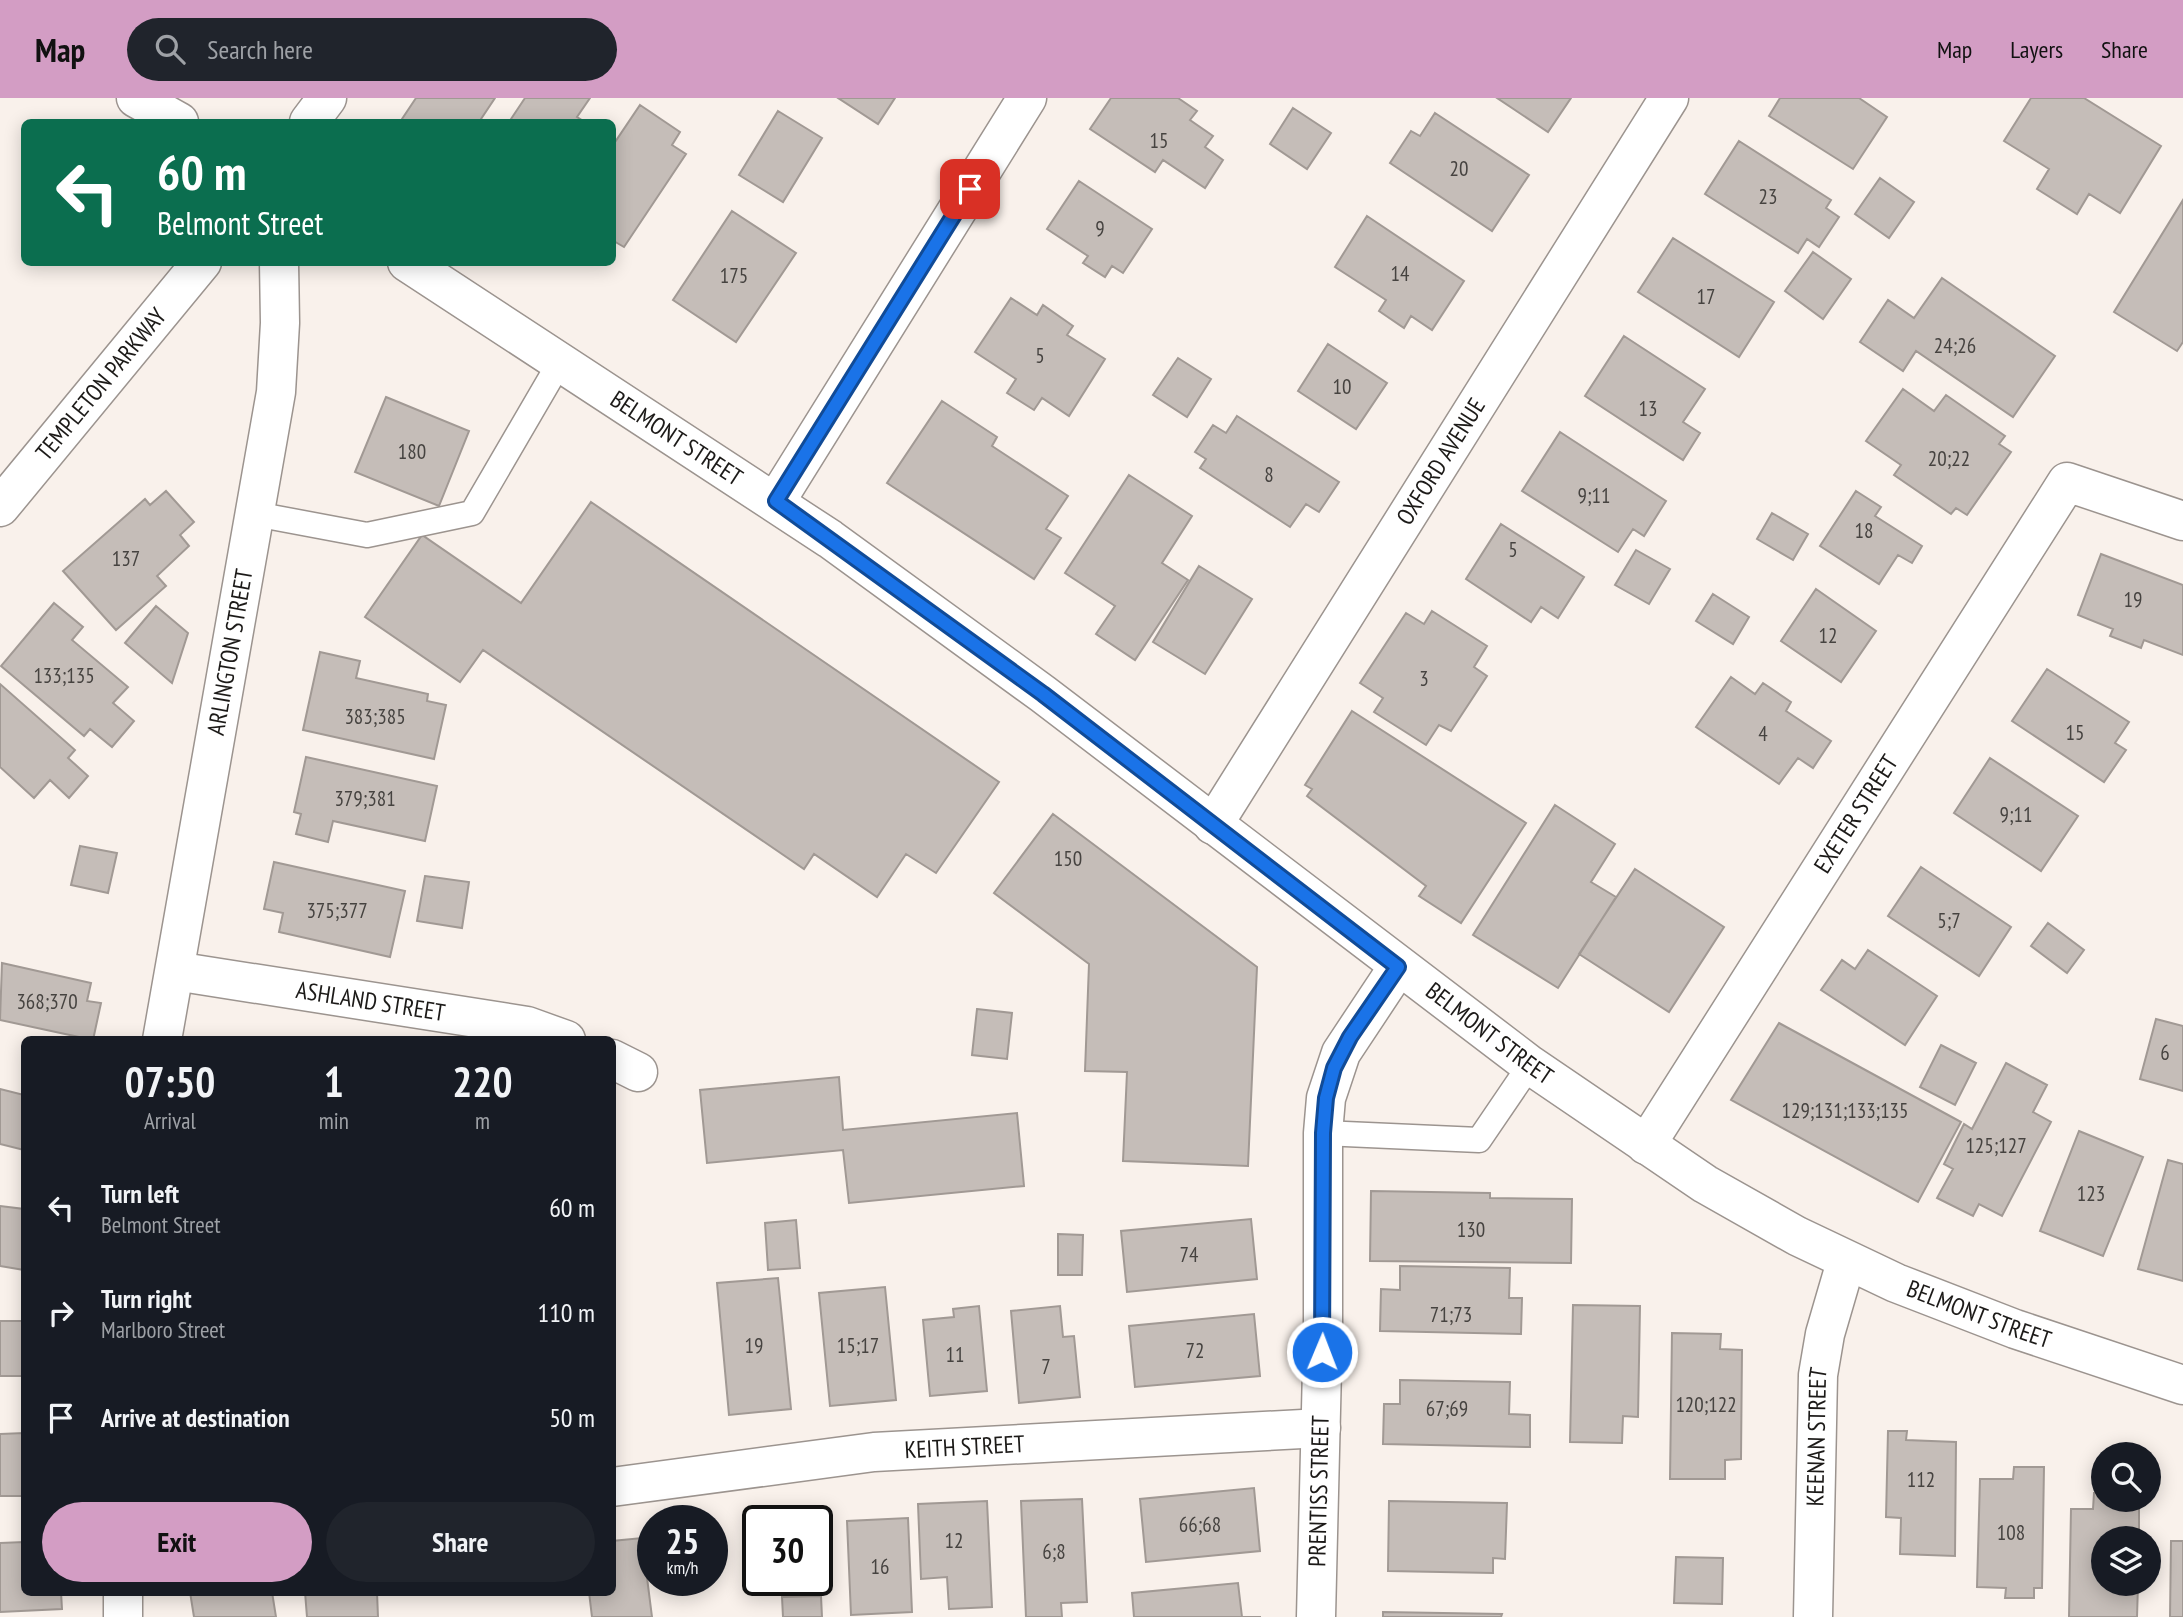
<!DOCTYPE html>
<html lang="en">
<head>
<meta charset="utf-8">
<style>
	:root { --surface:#171b24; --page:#20242c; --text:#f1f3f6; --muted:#9ea1a6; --accent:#d39dc4 }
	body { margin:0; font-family:"PT Sans Narrow",sans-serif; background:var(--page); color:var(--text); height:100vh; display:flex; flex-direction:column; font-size:26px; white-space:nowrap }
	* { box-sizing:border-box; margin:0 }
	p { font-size:23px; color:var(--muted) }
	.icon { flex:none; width:38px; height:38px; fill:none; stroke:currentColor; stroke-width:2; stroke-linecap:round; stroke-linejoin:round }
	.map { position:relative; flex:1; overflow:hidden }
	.details { position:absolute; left:21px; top:938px; width:595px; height:560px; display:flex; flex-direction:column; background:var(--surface); border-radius:10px; box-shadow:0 4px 18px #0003 }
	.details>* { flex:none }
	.hud { position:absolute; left:21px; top:21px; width:595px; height:147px; border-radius:10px; box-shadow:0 4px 18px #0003; background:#0b6e4f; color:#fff; overflow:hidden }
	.controls { position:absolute; left:2091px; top:1344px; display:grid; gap:14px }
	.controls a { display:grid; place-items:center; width:70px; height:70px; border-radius:50%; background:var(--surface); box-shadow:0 4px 18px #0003; font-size:35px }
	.speed { position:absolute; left:637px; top:1407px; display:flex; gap:14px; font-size:35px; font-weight:700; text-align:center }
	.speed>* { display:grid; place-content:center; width:91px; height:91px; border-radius:50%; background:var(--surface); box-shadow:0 4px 18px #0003; line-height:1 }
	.speed small { font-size:18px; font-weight:400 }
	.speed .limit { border:4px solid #111; border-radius:10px; background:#fff; color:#111 }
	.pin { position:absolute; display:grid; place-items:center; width:60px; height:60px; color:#fff; margin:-30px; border-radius:14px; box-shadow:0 4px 10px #0006 }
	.me { position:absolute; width:77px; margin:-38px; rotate:1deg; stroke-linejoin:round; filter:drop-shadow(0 0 5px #0008) }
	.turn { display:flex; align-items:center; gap:24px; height:147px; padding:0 21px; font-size:32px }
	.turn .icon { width:91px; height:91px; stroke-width:2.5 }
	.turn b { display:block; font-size:49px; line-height:60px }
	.eta { display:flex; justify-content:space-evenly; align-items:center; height:119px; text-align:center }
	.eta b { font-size:42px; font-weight:700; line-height:49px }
	.action { display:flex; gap:14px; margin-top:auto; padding:14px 21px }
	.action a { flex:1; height:80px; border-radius:42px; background:var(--accent); color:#111; font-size:28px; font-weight:700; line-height:80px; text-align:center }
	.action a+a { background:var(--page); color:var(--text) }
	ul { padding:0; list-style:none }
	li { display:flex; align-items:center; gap:21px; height:105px; padding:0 21px }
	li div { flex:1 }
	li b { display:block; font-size:26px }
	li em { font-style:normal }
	header { display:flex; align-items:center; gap:42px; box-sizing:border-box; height:98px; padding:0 35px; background:var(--accent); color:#111 }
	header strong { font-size:33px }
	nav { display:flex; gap:38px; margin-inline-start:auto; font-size:24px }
	.search { width:490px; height:63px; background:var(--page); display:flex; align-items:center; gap:18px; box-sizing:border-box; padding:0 24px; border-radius:38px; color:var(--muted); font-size:26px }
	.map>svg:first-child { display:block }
	.building { fill:#c5bdb8; stroke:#a19994; stroke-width:2 }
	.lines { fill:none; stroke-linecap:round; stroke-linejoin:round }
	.service-casing { stroke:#9c948f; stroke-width:27 }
	.minor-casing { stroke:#9c948f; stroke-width:41 }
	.tertiary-casing { stroke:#9c948f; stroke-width:41 }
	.primary-casing { stroke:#9c948f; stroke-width:41 }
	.service { stroke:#fff; stroke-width:24 }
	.minor { stroke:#fff; stroke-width:38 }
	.tertiary { stroke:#fff; stroke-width:38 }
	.primary { stroke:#fff; stroke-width:38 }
	.route-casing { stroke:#114b97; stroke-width:18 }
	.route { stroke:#1a73e8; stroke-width:12 }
	.labels { text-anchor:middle; stroke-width:7; stroke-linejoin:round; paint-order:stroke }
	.number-label { font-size:21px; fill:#464340 }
	.street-label { font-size:24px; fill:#1c1a18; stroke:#fff }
</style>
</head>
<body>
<header>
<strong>Map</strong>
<div class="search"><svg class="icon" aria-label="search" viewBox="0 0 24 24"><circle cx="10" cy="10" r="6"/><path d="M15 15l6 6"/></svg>Search here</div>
<nav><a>Map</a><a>Layers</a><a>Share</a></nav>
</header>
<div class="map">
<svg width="2183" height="1519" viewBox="0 0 2183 1519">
	<rect width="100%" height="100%" fill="#f9f1eb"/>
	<!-- building -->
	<path class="building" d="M 416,0 L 495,0 L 479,24 L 400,24 Z
		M 525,0 L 590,0 L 577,19 L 585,24 L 509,24 Z
		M 838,0 L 895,0 L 878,26 Z
		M 1111,0 L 1178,0 L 1197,13 L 1190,22 L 1213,38 L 1205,49 L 1223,62 L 1205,90 L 1163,62 L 1155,74 L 1090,31 Z
		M 1497,0 L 1571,0 L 1548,34 Z
		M 1780,0 L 1859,0 L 1887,19 L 1853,71 L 1769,18 Z
		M 2031,0 L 2084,0 L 2161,48 L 2120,115 L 2089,96 L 2077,116 L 2037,91 L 2049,71 L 2004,43 Z
		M 640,7 L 680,34 L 672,47 L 686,56 L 624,149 L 612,142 L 612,42 L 615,44 Z
		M 1293,10 L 1331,35 L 1307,71 L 1270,46 Z
		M 778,13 L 822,40 L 783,104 L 739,77 Z
		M 1435,15 L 1529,77 L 1492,133 L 1390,65 L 1411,33 L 1420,38 Z
		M 1739,43 L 1831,102 L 1826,110 L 1839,119 L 1819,149 L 1807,141 L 1798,155 L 1705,96 Z
		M 1880,80 L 1914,104 L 1889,140 L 1855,116 Z
		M 1079,83 L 1152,131 L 1123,175 L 1112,168 L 1105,179 L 1083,165 L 1088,158 L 1047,131 Z
		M 2183,102 L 2183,244 L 2177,253 L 2114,214 Z
		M 732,113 L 796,155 L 736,244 L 673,202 Z
		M 1367,118 L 1464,183 L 1432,232 L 1411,218 L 1404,230 L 1379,213 L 1386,202 L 1335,169 Z
		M 1673,140 L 1774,204 L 1739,259 L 1638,194 Z
		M 1813,154 L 1851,181 L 1823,221 L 1785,193 Z
		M 1942,180 L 2055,258 L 2013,319 L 1916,253 L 1903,273 L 1860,244 L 1888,202 L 1914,220 Z
		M 1011,200 L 1037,217 L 1043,207 L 1073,228 L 1067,237 L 1105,261 L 1069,318 L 1042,300 L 1034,312 L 1007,295 L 1016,281 L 975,254 Z
		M 1624,238 L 1705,291 L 1683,324 L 1700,335 L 1683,362 L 1585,298 Z
		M 1328,246 L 1387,285 L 1356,331 L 1298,293 Z
		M 1178,260 L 1211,281 L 1187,319 L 1153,297 Z
		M 1903,291 L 1934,313 L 1946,297 L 2005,338 L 1999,346 L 2011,354 L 1967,417 L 1956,410 L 1951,416 L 1894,377 L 1901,367 L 1866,343 Z
		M 386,299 L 469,333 L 439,408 L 355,374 Z
		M 942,303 L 997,339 L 992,348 L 1068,398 L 1046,431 L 1061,440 L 1034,481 L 887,385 Z
		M 1237,318 L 1339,384 L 1319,414 L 1306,406 L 1290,429 L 1200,370 L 1206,361 L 1195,354 L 1213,327 L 1226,335 Z
		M 1560,334 L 1666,403 L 1644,438 L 1633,431 L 1618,454 L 1522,393 Z
		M 1129,377 L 1192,418 L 1162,465 L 1188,482 L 1135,562 L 1096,536 L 1115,508 L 1065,475 Z
		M 166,393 L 194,424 L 180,437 L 189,448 L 157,478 L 166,488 L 116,532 L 63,473 L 145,401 L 150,407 Z
		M 1856,393 L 1881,409 L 1875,418 L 1922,448 L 1912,465 L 1898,457 L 1879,486 L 1820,448 Z
		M 591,404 L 999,684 L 936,775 L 906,756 L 877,799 L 814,756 L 804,771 L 483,552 L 460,584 L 365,519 L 422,437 L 521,505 Z
		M 1772,415 L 1808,436 L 1793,462 L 1757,441 Z
		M 1501,426 L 1584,479 L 1558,520 L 1541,509 L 1531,524 L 1466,481 Z
		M 1636,452 L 1670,471 L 1649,506 L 1615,487 Z
		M 2101,456 L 2183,487 L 2183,557 L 2144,542 L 2141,550 L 2110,538 L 2113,531 L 2078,517 Z
		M 1199,468 L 1252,501 L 1205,576 L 1153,544 Z
		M 1816,491 L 1876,533 L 1841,584 L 1781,543 Z
		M 1713,496 L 1749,519 L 1733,546 L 1696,523 Z
		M 54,505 L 83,529 L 72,542 L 128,589 L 113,605 L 134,623 L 112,649 L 90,631 L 84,638 L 1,568 Z
		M 156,508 L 188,535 L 172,585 L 125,545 Z
		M 1432,513 L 1487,548 L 1474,569 L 1487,578 L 1451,633 L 1439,627 L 1426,647 L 1374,614 L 1383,600 L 1360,585 L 1406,515 L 1424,526 Z
		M 320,554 L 360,563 L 356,580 L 428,596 L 427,603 L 446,607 L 434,661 L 303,632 Z
		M 2047,571 L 2129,624 L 2115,645 L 2126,652 L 2104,684 L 2012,623 Z
		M 1731,579 L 1755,596 L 1763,585 L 1791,604 L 1786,613 L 1831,643 L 1813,670 L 1798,660 L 1779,686 L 1696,629 Z
		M 0,586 L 75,652 L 68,660 L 88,678 L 69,700 L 50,682 L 34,700 L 0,669 Z
		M 1352,613 L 1526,725 L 1461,825 L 1419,798 L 1426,788 L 1307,698 L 1312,691 L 1305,687 Z
		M 306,659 L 437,688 L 425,743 L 333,723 L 328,744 L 296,736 L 301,716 L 294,714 Z
		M 1990,660 L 2078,718 L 2041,773 L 1954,715 Z
		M 1555,707 L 1615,746 L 1591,784 L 1616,799 L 1558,890 L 1473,837 Z
		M 1053,716 L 1257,869 L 1248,1068 L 1123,1063 L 1127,974 L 1085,973 L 1089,866 L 994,795 Z
		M 80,748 L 117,755 L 108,795 L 71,787 Z
		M 274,764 L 405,793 L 390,859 L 279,834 L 283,815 L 264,811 Z
		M 1921,769 L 2011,829 L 1979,878 L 1888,818 Z
		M 1635,771 L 1724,829 L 1669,914 L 1579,856 Z
		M 425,778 L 469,784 L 462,830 L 417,823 Z
		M 2048,825 L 2084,852 L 2067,875 L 2031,848 Z
		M 1868,852 L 1937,898 L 1905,947 L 1821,892 L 1842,862 L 1855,871 Z
		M 2,865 L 91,885 L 87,903 L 101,905 L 93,942 L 0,922 Z
		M 977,911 L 1012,915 L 1007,961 L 972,957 Z
		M 2156,921 L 2183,928 L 2183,993 L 2140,981 Z
		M 1779,925 L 1961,1024 L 1918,1104 L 1731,1002 Z
		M 1941,947 L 1976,965 L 1955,1007 L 1920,989 Z
		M 2006,965 L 2047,987 L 2033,1014 L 2051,1024 L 2002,1118 L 1979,1106 L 1973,1118 L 1937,1100 L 1953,1071 L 1944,1066 L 1964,1026 L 1972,1031 Z
		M 839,979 L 843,1032 L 1017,1015 L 1024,1088 L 849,1105 L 843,1052 L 707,1065 L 700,992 Z
		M 0,991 L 24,997 L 24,1052 L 0,1046 Z
		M 2079,1033 L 2143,1059 L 2103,1158 L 2040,1133 Z
		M 2168,1062 L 2183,1066 L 2183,1183 L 2138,1171 Z
		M 1371,1093 L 1490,1095 L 1490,1100 L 1572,1101 L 1571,1165 L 1370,1163 Z
		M 0,1108 L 24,1111 L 24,1172 L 0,1168 Z
		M 1251,1121 L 1257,1181 L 1127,1194 L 1121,1133 Z
		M 796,1122 L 800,1170 L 768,1172 L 765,1125 Z
		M 1058,1136 L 1083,1137 L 1082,1177 L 1058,1177 Z
		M 1400,1168 L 1510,1170 L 1509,1200 L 1522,1200 L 1521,1236 L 1380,1233 L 1381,1191 L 1400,1192 Z
		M 778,1180 L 791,1311 L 729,1317 L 717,1185 Z
		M 885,1189 L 896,1302 L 830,1308 L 819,1195 Z
		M 1573,1207 L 1640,1208 L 1638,1319 L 1623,1318 L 1622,1345 L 1570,1344 Z
		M 979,1208 L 987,1293 L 930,1298 L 923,1222 L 954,1219 L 953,1211 Z
		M 1060,1208 L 1063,1239 L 1074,1238 L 1080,1299 L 1019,1305 L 1011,1213 Z
		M 1254,1216 L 1260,1278 L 1135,1289 L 1129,1228 Z
		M 0,1223 L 24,1223 L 24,1278 L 0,1278 Z
		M 1672,1235 L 1721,1236 L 1720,1251 L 1742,1252 L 1741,1361 L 1725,1362 L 1725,1381 L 1670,1381 Z
		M 1400,1282 L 1510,1284 L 1509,1316 L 1530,1317 L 1530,1349 L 1383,1346 L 1384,1306 L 1400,1306 Z
		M 1888,1333 L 1907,1333 L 1906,1342 L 1956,1344 L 1955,1458 L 1900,1456 L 1901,1420 L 1886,1419 Z
		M 24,1335 L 24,1398 L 0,1398 L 0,1336 Z
		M 2014,1369 L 2044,1369 L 2042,1490 L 2034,1490 L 2034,1500 L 2005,1500 L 2006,1490 L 1977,1489 L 1980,1381 L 2013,1381 Z
		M 1254,1390 L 1260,1453 L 1146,1464 L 1140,1401 Z
		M 2094,1395 L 2104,1395 L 2104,1402 L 2139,1402 L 2139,1440 L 2104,1440 L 2104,1486 L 2138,1486 L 2137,1519 L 2069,1519 L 2071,1411 L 2093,1411 Z
		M 1082,1401 L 1087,1504 L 1061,1505 L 1062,1519 L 1026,1519 L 1021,1403 Z
		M 987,1403 L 992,1509 L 949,1511 L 947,1479 L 921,1481 L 918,1406 Z
		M 1389,1403 L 1507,1405 L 1505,1461 L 1493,1460 L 1493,1475 L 1388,1473 Z
		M 908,1420 L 912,1514 L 851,1517 L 847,1423 Z
		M 642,1440 L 652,1519 L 592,1519 L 589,1494 L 612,1494 L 612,1443 Z
		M 2171,1443 L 2183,1443 L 2183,1519 L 2170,1519 Z
		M 24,1444 L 24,1494 L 61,1494 L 62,1511 L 0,1514 L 0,1445 Z
		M 1676,1459 L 1723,1460 L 1722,1506 L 1674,1505 Z
		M 1238,1485 L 1242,1519 L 1261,1519 L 1134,1519 L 1132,1495 Z
		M 190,1494 L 272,1494 L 276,1519 L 194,1519 Z
		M 305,1494 L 377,1494 L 378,1519 L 307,1519 Z
		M 821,1498 L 822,1519 L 783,1519 L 782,1499 Z
		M 1383,1514 L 1502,1516 L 1501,1519 L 1383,1519 Z"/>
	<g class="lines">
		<!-- service casing -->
		<g class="service-casing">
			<path id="service" d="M 255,416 L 367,437 L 472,415 L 560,264
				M 1323,1035 L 1479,1042 L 1530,967"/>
		</g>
		<!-- minor casing -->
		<g class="minor-casing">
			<g id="minor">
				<path d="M 309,24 L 327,0"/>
				<path d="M 776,403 L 1027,0"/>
				<path id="s1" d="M 0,409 L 202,164"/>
				<path id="s2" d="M 1213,727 L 1669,0"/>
				<path id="s3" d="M 175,873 L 527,928 L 566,942"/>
				<path d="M 612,961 L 638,974"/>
				<path id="s4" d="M 1646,1047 L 2067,384 L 2183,423"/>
				<path id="s5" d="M 612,1389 L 874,1354 L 1321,1330"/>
				<path id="s6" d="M 1316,1519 L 1323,1229 L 1323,1035 L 1326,1000 L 1341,955 L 1398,869"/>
				<path id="s7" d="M 1813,1519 L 1818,1277 L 1825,1236 L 1846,1164"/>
			</g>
		</g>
		<!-- tertiary casing -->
		<g class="tertiary-casing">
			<g id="tertiary">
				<path id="s8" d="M 162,942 L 276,294 L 280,225 L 279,164"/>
				<path d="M 123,1494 L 123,1519"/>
			</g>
		</g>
		<!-- primary casing -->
		<g class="primary-casing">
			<g id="primary">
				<path d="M 136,0 L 179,24"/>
				<path id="s9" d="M 407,164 L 830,441 L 1043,596 L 1530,967 L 1705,1086 L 1797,1138 L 1896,1185 L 2015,1231 L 2183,1287"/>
			</g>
		</g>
		<!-- service -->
		<use href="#service" class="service"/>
		<!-- minor -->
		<use href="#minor" class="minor"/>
		<!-- tertiary -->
		<use href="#tertiary" class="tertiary"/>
		<!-- primary -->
		<use href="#primary" class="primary"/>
	</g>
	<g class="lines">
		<!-- route casing -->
		<g class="route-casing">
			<path id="route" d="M 970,91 L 776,403 L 1043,596 L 1398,869 L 1350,939 L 1334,970 L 1326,1000 L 1323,1035 L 1322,1254"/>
		</g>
		<!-- route -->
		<use href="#route" class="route"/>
	</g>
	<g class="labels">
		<!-- number labels -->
		<g class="number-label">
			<text x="1159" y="50">15</text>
			<text x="1459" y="78">20</text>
			<text x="1768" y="106">23</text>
			<text x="1100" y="138">9</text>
			<text x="1400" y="183">14</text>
			<text x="734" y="185">175</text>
			<text x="1706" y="206">17</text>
			<text x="1955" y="255">24;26</text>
			<text x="1040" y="265">5</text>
			<text x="1342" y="296">10</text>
			<text x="1648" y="318">13</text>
			<text x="412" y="361">180</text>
			<text x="1949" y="368">20;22</text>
			<text x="1269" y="384">8</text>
			<text x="1594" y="405">9;11</text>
			<text x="1864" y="440">18</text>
			<text x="1513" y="459">5</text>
			<text x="126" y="468">137</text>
			<text x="2133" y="509">19</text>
			<text x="1828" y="545">12</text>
			<text x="64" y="585">133;135</text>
			<text x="1424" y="588">3</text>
			<text x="375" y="626">383;385</text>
			<text x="2075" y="642">15</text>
			<text x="1763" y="643">4</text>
			<text x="365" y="708">379;381</text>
			<text x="2016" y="724">9;11</text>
			<text x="1068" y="768">150</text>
			<text x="337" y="820">375;377</text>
			<text x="1949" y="830">5;7</text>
			<text x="47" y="911">368;370</text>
			<text x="2165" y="962">6</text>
			<text x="1845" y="1020">129;131;133;135</text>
			<text x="1996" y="1055">125;127</text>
			<text x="2091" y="1103">123</text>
			<text x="1471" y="1139">130</text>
			<text x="1189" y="1164">74</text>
			<text x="1451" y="1224">71;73</text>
			<text x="754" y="1255">19</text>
			<text x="858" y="1255">15;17</text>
			<text x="1195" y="1260">72</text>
			<text x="955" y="1264">11</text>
			<text x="1046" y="1276">7</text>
			<text x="1706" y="1314">120;122</text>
			<text x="1447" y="1318">67;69</text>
			<text x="1921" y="1389">112</text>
			<text x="1200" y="1434">66;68</text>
			<text x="2011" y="1442">108</text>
			<text x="954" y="1450">12</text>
			<text x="1054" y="1461">6;8</text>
			<text x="880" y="1476">16</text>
		</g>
		<!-- street labels -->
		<g class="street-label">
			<text dy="8" stroke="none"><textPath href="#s1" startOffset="159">TEMPLETON PARKWAY</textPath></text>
			<text dy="8" stroke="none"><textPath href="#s9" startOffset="322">BELMONT STREET</textPath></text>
			<text dy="8" stroke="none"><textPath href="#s2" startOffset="429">OXFORD AVENUE</textPath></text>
			<text dy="8" stroke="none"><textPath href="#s8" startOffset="394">ARLINGTON STREET</textPath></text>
			<text dy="8" stroke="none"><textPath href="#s4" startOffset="392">EXETER STREET</textPath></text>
			<text dy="8" stroke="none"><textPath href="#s3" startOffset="198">ASHLAND STREET</textPath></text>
			<text dy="8" stroke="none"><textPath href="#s9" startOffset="1330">BELMONT STREET</textPath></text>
			<text dy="8" stroke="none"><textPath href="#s9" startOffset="1897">BELMONT STREET</textPath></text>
			<text dy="8" stroke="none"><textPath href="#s7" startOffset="180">KEENAN STREET</textPath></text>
			<text dy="8" stroke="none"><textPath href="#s5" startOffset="355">KEITH STREET</textPath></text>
			<text dy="8" stroke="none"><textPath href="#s6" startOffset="126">PRENTISS STREET</textPath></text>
		</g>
	</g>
</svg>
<div class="controls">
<a><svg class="icon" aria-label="search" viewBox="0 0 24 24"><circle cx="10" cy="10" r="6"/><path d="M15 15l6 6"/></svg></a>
<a><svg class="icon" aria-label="layers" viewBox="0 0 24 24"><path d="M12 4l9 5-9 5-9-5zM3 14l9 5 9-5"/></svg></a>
</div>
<div class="speed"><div>25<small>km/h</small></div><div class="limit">30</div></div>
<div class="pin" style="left:970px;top:91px;background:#d93025"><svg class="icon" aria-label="arrive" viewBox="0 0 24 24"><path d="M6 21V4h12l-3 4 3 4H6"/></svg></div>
<svg class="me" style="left:1322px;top:1254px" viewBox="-20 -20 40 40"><circle r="17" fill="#1a73e8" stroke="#fff" stroke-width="3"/><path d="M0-11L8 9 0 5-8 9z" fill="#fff"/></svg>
<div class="hud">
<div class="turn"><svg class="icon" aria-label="left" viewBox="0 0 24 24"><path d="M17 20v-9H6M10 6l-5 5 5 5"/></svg><div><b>60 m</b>Belmont Street</div></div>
</div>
<section class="details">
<div class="eta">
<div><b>07:50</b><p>Arrival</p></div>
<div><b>1</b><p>min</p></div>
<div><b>220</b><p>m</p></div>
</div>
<ul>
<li><svg class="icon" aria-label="left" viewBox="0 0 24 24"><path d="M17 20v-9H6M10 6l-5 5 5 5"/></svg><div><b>Turn left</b><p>Belmont Street</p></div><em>60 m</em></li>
<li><svg class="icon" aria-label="right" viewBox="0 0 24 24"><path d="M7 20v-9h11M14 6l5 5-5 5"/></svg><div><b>Turn right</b><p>Marlboro Street</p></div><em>110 m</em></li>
<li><svg class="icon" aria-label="arrive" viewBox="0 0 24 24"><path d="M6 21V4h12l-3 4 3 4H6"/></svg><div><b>Arrive at destination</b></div><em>50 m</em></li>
</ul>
<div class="action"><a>Exit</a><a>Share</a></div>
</section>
</div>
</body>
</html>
